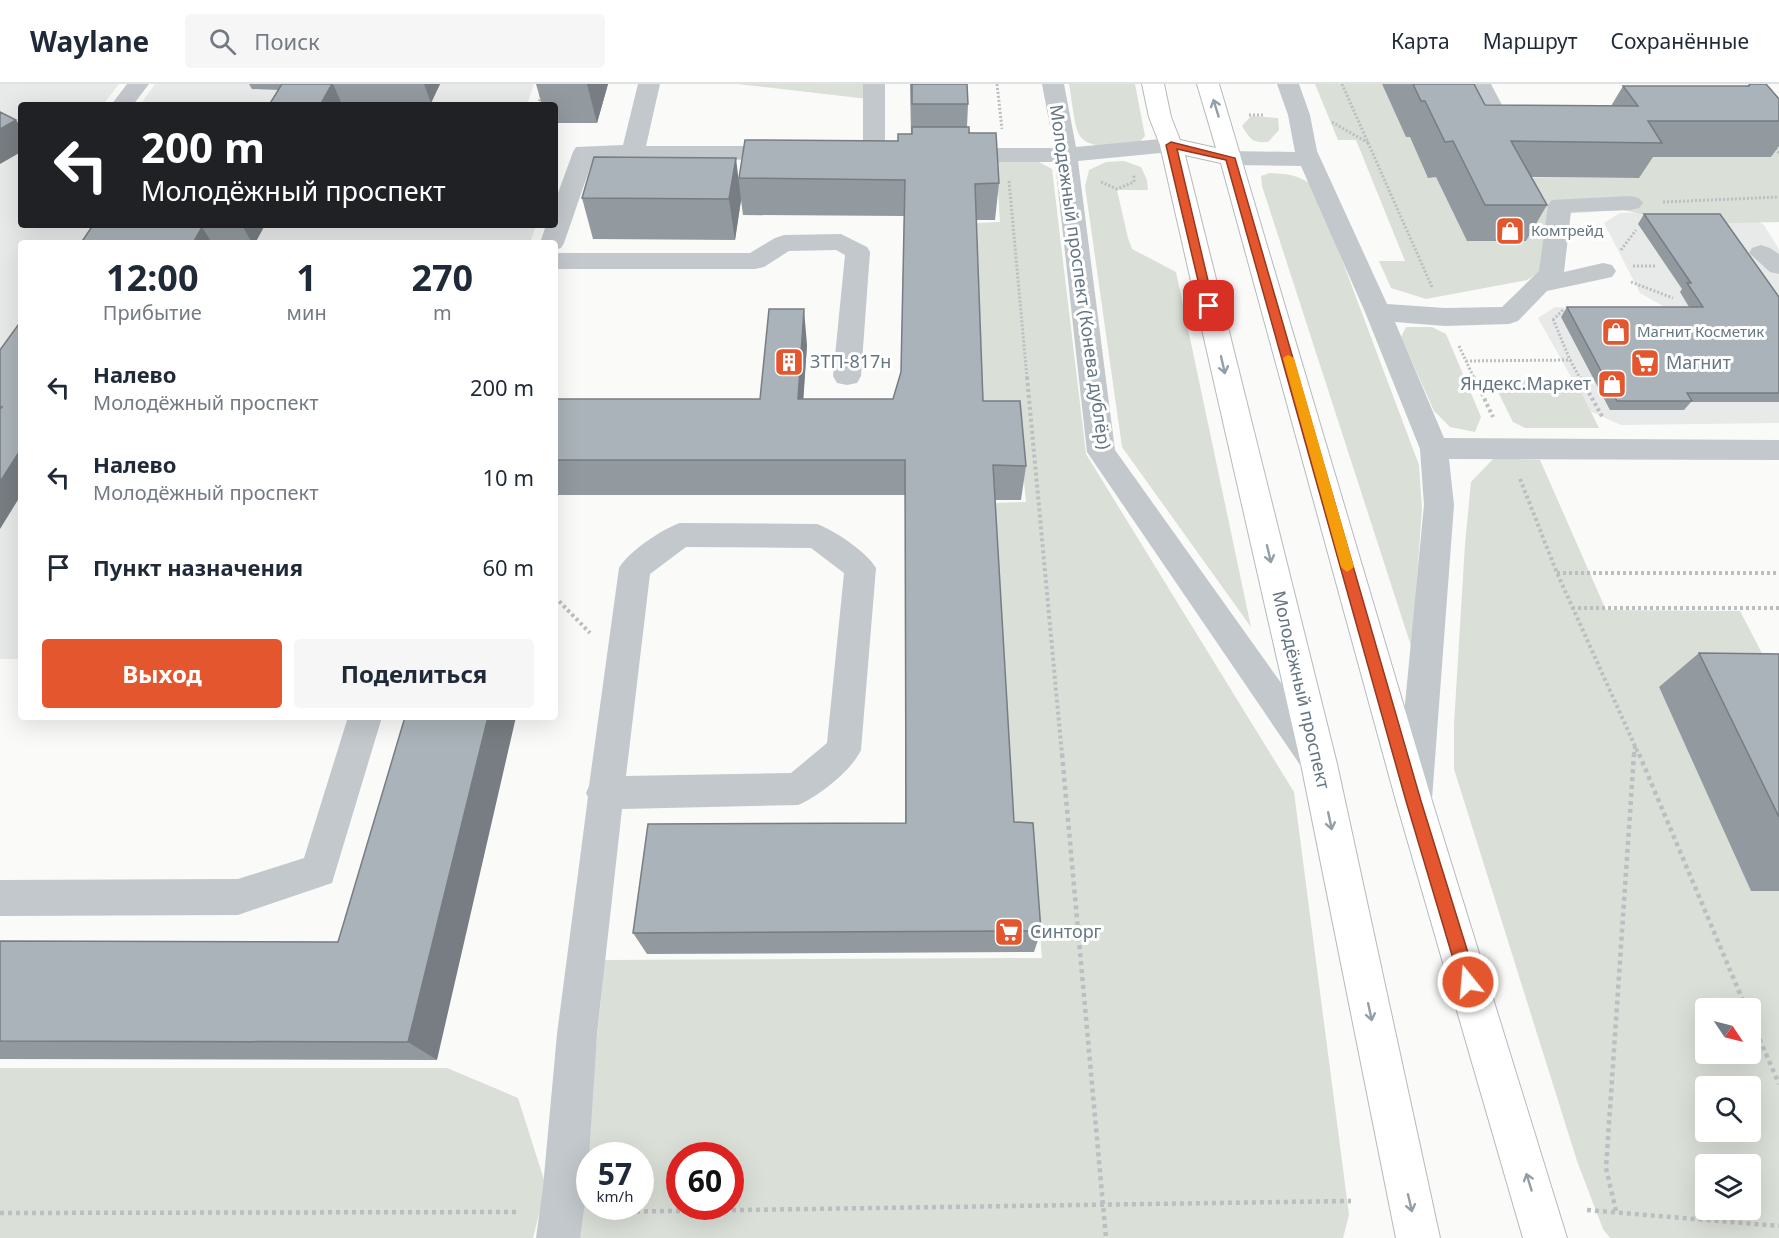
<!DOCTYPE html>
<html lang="ru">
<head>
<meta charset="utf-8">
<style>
	:root { --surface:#fff; --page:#f6f6f7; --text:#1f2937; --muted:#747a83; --line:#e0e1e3; --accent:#e4572e }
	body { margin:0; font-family:"Noto Sans",sans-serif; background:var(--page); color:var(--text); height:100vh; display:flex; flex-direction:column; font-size:22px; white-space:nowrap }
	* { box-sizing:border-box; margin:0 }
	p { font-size:20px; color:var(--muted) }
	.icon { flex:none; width:33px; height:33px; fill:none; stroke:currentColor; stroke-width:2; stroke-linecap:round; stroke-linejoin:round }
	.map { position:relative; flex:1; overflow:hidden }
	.panel { position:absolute; left:18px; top:156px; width:540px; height:480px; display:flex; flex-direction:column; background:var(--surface); border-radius:6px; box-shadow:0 6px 24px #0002 }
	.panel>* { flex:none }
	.hud { position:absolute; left:18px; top:18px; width:540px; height:126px; border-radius:6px; box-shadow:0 6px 24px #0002; background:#202124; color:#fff; overflow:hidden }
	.needle { width:39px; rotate:125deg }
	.fabs { position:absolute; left:1695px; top:914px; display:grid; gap:12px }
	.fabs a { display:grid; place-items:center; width:66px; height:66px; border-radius:6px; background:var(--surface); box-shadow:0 6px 24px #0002; font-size:30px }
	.speed { position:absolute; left:576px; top:1058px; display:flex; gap:12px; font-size:30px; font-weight:700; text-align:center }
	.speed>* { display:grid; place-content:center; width:78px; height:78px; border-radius:50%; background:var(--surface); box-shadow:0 6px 24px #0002; line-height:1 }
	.speed small { font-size:15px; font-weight:400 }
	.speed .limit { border:9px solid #d22; background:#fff; color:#111 }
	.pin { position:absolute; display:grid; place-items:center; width:51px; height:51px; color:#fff; margin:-26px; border-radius:12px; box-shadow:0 3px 9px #0006 }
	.me { position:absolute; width:66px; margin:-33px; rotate:343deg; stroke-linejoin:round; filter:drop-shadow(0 0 4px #0008) }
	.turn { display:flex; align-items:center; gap:21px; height:126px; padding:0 24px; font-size:27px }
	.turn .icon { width:78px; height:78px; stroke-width:2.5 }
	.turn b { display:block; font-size:42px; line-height:51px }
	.eta { display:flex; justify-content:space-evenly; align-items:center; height:102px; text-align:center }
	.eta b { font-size:36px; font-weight:700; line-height:42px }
	.primary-button { display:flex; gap:12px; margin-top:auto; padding:12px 24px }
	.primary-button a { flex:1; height:69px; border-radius:6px; background:var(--accent); color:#fff; font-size:24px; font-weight:700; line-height:69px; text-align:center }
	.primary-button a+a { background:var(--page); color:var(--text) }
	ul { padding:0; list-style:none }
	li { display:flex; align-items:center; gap:18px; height:90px; padding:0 24px }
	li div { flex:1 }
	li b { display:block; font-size:22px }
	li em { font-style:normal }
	header { display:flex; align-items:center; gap:36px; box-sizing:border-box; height:84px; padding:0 30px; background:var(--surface); border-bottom:2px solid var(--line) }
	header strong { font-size:28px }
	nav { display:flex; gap:33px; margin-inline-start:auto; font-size:21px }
	.search { width:420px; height:54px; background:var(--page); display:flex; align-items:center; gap:15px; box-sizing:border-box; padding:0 21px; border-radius:6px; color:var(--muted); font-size:22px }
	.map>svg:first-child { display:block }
	.built { fill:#e8e9e9 }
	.green { fill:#dadfd7; fill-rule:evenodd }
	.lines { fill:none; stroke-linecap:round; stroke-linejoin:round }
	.major-casing { stroke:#b5babe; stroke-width:2 }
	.path-far2 { stroke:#bbbfc2; stroke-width:3; stroke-dasharray:2 2; stroke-linecap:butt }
	.path-far1 { stroke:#bbbfc2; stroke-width:4; stroke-dasharray:3 3; stroke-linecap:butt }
	.path { stroke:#bbbfc2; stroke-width:4.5; stroke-dasharray:4 4; stroke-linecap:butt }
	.minor { fill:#c3c8cc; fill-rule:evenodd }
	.major { fill:#fff; fill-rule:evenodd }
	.wall { fill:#929a9f }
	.shaded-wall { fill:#777d82 }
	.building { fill:#aab3b9; stroke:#777d82; stroke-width:1.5 }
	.oneway { stroke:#939fa8 }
	.route { fill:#e4572e; stroke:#94391e; stroke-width:1.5 }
	.slow { fill:#f59e0b }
	.labels { text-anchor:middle; stroke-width:6; stroke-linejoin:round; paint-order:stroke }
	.far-poi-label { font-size:15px; fill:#657683; stroke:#fff; text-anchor:start }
	.street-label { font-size:18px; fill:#657683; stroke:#fff }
	.poi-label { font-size:18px; fill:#657683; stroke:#fff; text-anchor:start }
</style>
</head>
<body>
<header>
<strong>Waylane</strong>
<div class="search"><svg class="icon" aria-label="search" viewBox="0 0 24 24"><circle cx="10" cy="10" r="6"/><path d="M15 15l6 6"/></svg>Поиск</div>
<nav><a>Карта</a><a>Маршрут</a><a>Сохранённые</a></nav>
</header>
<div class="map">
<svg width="1779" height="1154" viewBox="0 0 1779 1154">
	<rect width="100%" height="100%" fill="#fafaf8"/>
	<!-- built -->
	<path class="built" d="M 0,0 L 119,0 L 103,21 L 21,21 L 21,141 L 536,141 L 530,159 L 21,159 L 21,575 L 0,575 Z
		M 155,0 L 534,0 L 527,21 L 140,21 Z
		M 1742,127 L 1764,141 L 1779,165 L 1779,339 L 1621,341 L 1590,327 L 1538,234 L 1555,223 L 1670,226 L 1640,209 L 1604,139 L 1620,129 Z"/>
	<!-- green -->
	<path class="green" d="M 737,0 L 867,0 L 868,15 Z
		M 1069,0 L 1135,0 L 1145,52 L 1134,64 C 1070,62 1079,59 1069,0 Z
		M 1315,0 L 1382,0 L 1406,52 L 1438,53 L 1436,93 L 1638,94 L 1626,73 L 1779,41 L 1779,138 L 1685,140 L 1623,126 L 1557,130 L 1546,184 L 1527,196 L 1426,215 L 1391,204 L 1379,177 L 1405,177 L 1356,56 L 1338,56 Z
		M 1251,32 L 1278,34 L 1279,46 L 1268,58 C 1252,59 1250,55 1242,42 Z
		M 996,76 L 1037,77 L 1052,85 L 1086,370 L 1294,708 L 1349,1131 L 1343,1154 L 576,1154 L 605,876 L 1042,874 L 1033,758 L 1013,756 L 995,419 L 1026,418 L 1019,347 L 984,347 L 977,139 L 1000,138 ZM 590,1071 L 640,1071 L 640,1122 L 590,1122 ZM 680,1071 L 730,1071 L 730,1122 L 680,1122 Z
		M 1124,77 L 1141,83 L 1147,96 L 1148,106 L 1117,106 L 1128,154 L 1132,165 L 1176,188 L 1251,543 L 1122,363 L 1085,102 L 1089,86 L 1106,78 Z
		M 1270,89 C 1288,90 1301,91 1315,104 L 1419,381 L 1422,425 L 1412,565 L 1262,102 L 1261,92 Z
		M 1406,243 L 1432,243 L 1446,250 L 1481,333 L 1475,348 L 1450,343 L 1434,327 L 1401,253 Z
		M 1502,296 L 1575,296 L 1599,344 L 1525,344 L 1513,338 L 1497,306 Z
		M 1494,374 L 1540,376 L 1606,526 L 1740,527 L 1779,602 L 1659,603 L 1751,806 L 1779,807 L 1779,1154 L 1610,1154 L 1603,1145 L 1577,1077 L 1454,685 L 1454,640 L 1465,460 L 1471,398 ZM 1706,924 L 1750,924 L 1750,969 L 1706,969 ZM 1706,1002 L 1750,1002 L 1750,1047 L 1706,1047 ZM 1706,1080 L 1750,1080 L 1750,1125 L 1706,1125 Z
		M 0,984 L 447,984 L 518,1014 L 546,1102 L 533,1154 L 0,1154 Z"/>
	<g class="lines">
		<!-- major casing -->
		<g class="major-casing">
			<path id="major" d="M 1142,0 L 1164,0 L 1171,33 L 1180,56 L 1216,64 L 1197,0 L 1219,0 L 1432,717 L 1567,1154 L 1523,1154 L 1396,717 L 1221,79 L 1185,71 L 1337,680 L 1440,1154 L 1396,1154 L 1301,680 L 1160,61 L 1149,33 Z"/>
		</g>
		<!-- path-far2 -->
		<path class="path-far2" d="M 997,0 L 1002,45
			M 1342,0 L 1432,203
			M 538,21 L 545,0
			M 1249,31 L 1265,31
			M 1332,38 L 1370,60
			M 1773,61 L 1779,69
			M 1009,97 L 1027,294
			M 1101,98 L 1117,105 L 1134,98 L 1134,91
			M 1663,118 L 1779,113
			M 1621,166 L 1636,146
			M 1633,182 L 1655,182
			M 1631,198 L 1673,214
			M 1553,235 L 1570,276
			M 1553,236 L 1564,225
			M 1459,262 L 1474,294
			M 1466,277 L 1570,276 L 1580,294"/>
		<!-- path-far1 -->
		<path class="path-far1" d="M 1027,293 L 1062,671
			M 1474,293 L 1493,333
			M 1580,293 L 1603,334
			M 1520,395 L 1557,489 L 1639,671
			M 1557,489 L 1779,489
			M 555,513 L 590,549
			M 1572,524 L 1779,524
			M 1634,671 L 1635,662"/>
		<!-- path -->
		<path class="path" d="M 1062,670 L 1106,1154
			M 1639,670 L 1746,924
			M 1750,933 L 1779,1000
			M 1587,1126 L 1779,1142
			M 1616,1127 L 1606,1084 L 1634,670
			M 604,1128 L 1351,1117
			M 0,1129 L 518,1128"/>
		<!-- minor -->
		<path class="minor" d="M 127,0 L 149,0 L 133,21 L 111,21 Z
			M 638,0 L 660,0 L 646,62 L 789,62 L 797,64 L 800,69 L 797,74 L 789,76 L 593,75 L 564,159 L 561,164 L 555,166 L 555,159 L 540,159 L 546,141 L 555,141 L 555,117 L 573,68 L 576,63 L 623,61 Z
			M 863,0 L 885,0 L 885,70 L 882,75 L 874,77 L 866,75 L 863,70 Z
			M 1042,0 L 1064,0 L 1076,63 L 1171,54 L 1179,56 L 1182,61 L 1179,66 L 1171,68 L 1078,77 L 1115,366 L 1331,669 L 1337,680 L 1331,691 L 1319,696 L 1307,691 L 1087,368 L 1055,78 L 951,78 L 943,76 L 940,71 L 943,66 L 951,64 L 1054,64 Z
			M 1277,0 L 1299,0 L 1310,31 L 1317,67 L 1387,220 L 1445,224 L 1502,223 L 1539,187 L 1548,121 L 1552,116 L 1631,112 L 1639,114 L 1643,119 L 1639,124 L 1631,126 L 1571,128 L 1564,188 L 1603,179 L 1612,181 L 1616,187 L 1612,193 L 1547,207 L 1518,237 L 1509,240 L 1445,242 L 1395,238 L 1444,354 L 1779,356 L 1779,376 L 1449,375 L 1454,421 L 1432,715 L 1427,727 L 1414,731 L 1401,727 L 1396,715 L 1424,421 L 1420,365 L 1365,228 L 1301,82 L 1230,81 L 1222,79 L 1219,74 L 1222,69 L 1230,67 L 1295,68 L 1288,31 Z
			M 1469,0 L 1491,0 L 1502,21 L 1538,22 L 1541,27 L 1538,32 L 1495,35 L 1487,33 Z
			M 841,150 L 867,163 L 870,168 L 861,292 L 857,299 L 847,301 L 837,299 L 833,292 L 845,171 L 836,166 L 789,167 L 764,183 L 755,185 L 555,185 L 555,169 L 750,169 L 775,154 L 784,151 Z
			M 1761,161 L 1770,164 L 1779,170 L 1779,190 L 1770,188 L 1749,169 L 1752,164 Z
			M 680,439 L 817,440 C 834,446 867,468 876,484 L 861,666 C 852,686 818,713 798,721 L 622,725 L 597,950 L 587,1103 L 580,1154 L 536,1154 L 543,1103 L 557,950 L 588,713 L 586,709 L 589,702 L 619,484 C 628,468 662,445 680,439 ZM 686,463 L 811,464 L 844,489 L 827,659 L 791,689 L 626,692 L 650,490 Z
			M 348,633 L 382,633 L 332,799 L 238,831 L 0,832 L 0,796 L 238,795 L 304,774 Z"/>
		<!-- major -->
		<use href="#major" class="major"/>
	</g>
	<!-- wall -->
	<path class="wall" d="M 249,0 L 440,0 L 431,19 L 341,18 L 279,6 L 252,5 Z
		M 536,0 L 608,0 L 597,39 L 555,39 L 555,21 L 542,21 Z
		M 910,0 L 967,0 L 968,20 L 967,43 L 999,99 L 995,136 L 976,136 L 983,317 L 1026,382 L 1021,416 L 995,416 L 1014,738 L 1041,847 L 1034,868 L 647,870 L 633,849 L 905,739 L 905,411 L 555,411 L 555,315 L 760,315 L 807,261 L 803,315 L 893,315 L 901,288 L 904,132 L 743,131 L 741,116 L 735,156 L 593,155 L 582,114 L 739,94 L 898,57 L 911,50 Z
		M 1382,0 L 1474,0 L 1485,21 L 1611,22 L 1623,2 L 1747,2 L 1749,0 L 1766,0 L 1779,15 L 1779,62 L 1771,73 L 1653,73 L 1639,94 L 1531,93 L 1547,121 L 1526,157 L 1467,157 L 1436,93 L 1428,94 L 1410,53 L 1406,53 Z
		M 1644,130 L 1779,213 L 1779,318 L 1691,318 L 1684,326 L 1610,326 L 1561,233 L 1567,223 L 1689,223 L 1680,208 L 1682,205 L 1638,140 Z
		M 93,141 L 265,141 L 255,159 L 81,159 Z
		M 1699,569 L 1779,570 L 1779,807 L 1751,807 L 1659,603 Z
		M 0,857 L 338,858 L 437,976 L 0,975 Z"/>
	<!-- shaded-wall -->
	<path class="shaded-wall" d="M 332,0 L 333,0 L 341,18 L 339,21 L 320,21 Z
		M 424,0 L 440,0 L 431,19 Z
		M 587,0 L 608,0 L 597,39 Z
		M 16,36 L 21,43 L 21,68 L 0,80 L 0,45 Z
		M 736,74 L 741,116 L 735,156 L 729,115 Z
		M 244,141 L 265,141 L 255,159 L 252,159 L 243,143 Z
		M 202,143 L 212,159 L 193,159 Z
		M 804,225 L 807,261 L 801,350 L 798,315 Z
		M 21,365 L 21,411 L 0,445 L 0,398 Z
		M 488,633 L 516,633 L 437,976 L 408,958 Z"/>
	<!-- building -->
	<path class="building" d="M 282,0 L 332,0 L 320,21 L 269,21 Z
		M 912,0 L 967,0 L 968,20 L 912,20 Z
		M 1413,0 L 1474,0 L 1485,21 L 1638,22 L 1623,2 L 1749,2 L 1750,0 L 1766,0 L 1779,15 L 1779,37 L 1648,37 L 1662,59 L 1511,57 L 1547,121 L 1485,121 L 1453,57 L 1445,58 L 1425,17 L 1421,17 Z
		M 0,28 L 16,36 L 0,45 Z
		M 912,43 L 969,43 L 969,49 L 996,49 L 999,99 L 975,100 L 983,317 L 1020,317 L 1026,382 L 993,381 L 1014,738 L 1033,739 L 1041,847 L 633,849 L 648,740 L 906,739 L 905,376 L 555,376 L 555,315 L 760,315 L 769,225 L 804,225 L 798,315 L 893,315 L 901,288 L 905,96 L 739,94 L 745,56 L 898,57 L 898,50 L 912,50 Z
		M 594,73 L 736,74 L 729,115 L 582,114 Z
		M 1644,130 L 1720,130 L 1779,213 L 1779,309 L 1687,309 L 1692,317 L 1617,317 L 1567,223 L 1703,223 L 1687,199 L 1691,199 Z
		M 93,141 L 244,141 L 243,143 L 202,143 L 193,159 L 81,159 Z
		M 21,237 L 21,365 L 0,398 L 0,325 L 2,323 L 0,323 L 0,266 Z
		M 1699,569 L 1779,570 L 1779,733 Z
		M 405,633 L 488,633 L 408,958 L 0,957 L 0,857 L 338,858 Z"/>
	<!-- one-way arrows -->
	<defs><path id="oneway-shaft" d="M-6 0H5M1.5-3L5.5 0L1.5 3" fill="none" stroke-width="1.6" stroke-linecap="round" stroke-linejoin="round" transform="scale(1.5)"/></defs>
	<g class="oneway">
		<use href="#oneway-shaft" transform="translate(1216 24) rotate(-107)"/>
		<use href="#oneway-shaft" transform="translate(1223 281) rotate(77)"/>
		<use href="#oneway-shaft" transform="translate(1269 470) rotate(77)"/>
		<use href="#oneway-shaft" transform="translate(1330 737) rotate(78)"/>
		<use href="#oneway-shaft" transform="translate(1370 928) rotate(78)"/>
		<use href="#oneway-shaft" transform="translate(1529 1098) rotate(-107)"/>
		<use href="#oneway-shaft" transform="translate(1410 1119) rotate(77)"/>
	</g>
	<!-- route -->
	<path class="route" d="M 1171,58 L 1235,74 L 1421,717 L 1477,898 L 1474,903 L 1468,906 L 1463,903 L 1460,898 L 1406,717 L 1226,76 L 1177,65 L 1214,222 L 1209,225 L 1204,222 L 1166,61 Z"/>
	<!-- slow -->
	<path class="slow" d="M 1288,271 L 1294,274 L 1354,483 L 1347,488 L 1341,483 L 1283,274 Z"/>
	<!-- icons -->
	<defs>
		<g id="shop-square" transform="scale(1.5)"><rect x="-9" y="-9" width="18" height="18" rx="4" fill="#e4572e" stroke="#fff"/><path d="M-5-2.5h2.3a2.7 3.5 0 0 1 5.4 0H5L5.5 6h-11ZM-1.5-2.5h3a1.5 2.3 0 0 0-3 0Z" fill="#fff"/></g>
		<g id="building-square" transform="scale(1.5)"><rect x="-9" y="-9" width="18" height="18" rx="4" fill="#e4572e" stroke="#fff"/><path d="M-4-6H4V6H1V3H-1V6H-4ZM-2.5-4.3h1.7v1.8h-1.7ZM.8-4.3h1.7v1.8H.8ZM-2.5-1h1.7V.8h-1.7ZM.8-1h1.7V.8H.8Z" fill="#fff"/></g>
		<g id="supermarket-square" transform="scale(1.5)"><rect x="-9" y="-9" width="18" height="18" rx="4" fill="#e4572e" stroke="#fff"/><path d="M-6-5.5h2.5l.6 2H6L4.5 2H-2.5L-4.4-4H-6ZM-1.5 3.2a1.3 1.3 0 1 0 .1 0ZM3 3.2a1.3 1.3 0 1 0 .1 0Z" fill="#fff"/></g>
	</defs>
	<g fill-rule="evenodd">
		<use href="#shop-square" x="1510" y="147"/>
		<use href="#shop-square" x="1616" y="248"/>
		<use href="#building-square" x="789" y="278"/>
		<use href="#supermarket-square" x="1645" y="279"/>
		<use href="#shop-square" x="1612" y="300"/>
		<use href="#supermarket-square" x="1009" y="848"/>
	</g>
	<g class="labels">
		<!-- far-poi labels -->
		<g class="far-poi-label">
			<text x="1531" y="152">Комтрейд</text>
			<text x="1637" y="253">Магнит Косметик</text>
		</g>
		<!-- street labels -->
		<g class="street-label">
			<text transform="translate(1080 193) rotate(82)" y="6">Молодежный проспект (Конева дублёр)</text>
			<text transform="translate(1301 606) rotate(77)" y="6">Молодёжный проспект</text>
		</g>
		<!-- poi labels -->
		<g class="poi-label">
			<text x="810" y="284">ЗТП-817н</text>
			<text x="1666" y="285">Магнит</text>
			<text x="1591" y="306" text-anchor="end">Яндекс.Маркет</text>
			<text x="1030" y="854">Синторг</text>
		</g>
	</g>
</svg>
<div class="fabs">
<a><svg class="needle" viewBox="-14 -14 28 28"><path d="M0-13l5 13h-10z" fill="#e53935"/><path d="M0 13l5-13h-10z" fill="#747a83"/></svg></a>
<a><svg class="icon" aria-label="search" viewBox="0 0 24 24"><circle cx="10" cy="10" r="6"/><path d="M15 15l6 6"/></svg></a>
<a><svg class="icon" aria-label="layers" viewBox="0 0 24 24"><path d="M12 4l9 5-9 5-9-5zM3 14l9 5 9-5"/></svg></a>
</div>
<div class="speed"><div>57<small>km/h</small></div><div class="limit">60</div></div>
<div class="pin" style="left:1209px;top:222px;background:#d93025"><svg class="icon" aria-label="arrive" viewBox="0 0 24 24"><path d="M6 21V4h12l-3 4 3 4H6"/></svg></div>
<svg class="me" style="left:1468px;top:898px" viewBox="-20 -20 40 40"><circle r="17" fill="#e4572e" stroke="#fff" stroke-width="3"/><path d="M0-11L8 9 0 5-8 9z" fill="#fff"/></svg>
<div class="hud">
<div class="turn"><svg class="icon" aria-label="left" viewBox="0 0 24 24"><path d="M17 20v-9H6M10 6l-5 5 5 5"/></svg><div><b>200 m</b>Молодёжный проспект</div></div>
</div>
<section class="panel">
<div class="eta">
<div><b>12:00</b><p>Прибытие</p></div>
<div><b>1</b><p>мин</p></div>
<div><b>270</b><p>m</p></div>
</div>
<ul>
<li><svg class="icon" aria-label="left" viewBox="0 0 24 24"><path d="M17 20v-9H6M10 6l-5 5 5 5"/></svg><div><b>Налево</b><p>Молодёжный проспект</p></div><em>200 m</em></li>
<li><svg class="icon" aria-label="left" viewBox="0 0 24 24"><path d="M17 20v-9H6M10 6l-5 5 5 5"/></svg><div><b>Налево</b><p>Молодёжный проспект</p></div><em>10 m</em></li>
<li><svg class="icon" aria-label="arrive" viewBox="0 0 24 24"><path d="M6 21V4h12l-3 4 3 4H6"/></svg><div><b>Пункт назначения</b></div><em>60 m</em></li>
</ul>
<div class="primary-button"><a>Выход</a><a>Поделиться</a></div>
</section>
</div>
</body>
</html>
